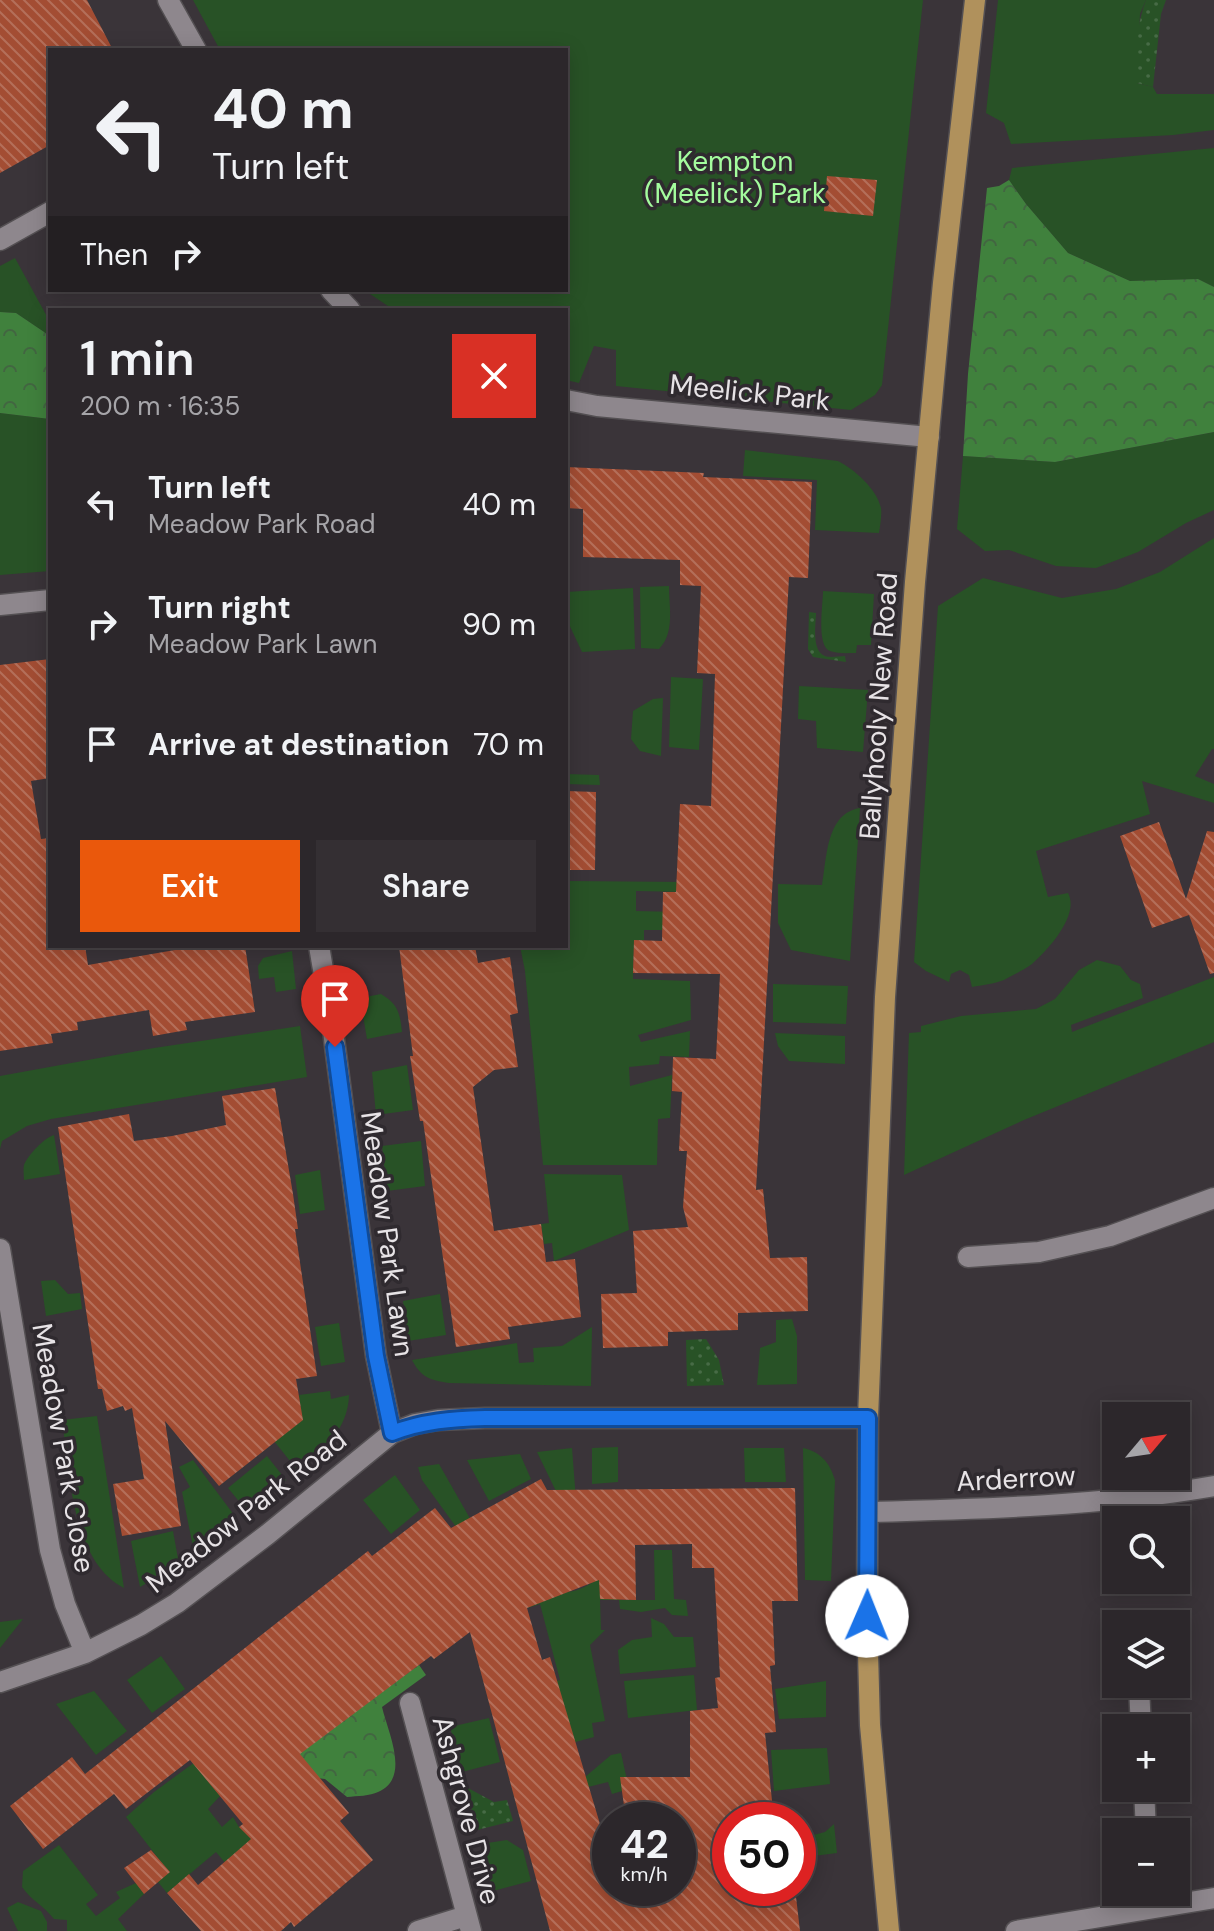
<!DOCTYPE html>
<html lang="en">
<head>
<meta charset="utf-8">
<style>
	:root { --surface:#2c272b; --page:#342f33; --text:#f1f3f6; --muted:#a6a5a9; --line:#484447; --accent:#ea580c }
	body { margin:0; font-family:"DM Sans",sans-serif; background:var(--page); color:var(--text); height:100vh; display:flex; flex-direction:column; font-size:30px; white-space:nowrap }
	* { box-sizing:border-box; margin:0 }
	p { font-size:26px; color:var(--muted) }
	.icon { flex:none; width:44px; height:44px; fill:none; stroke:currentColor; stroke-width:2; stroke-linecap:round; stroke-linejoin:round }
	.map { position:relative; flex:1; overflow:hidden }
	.panel { position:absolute; left:48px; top:308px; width:520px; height:640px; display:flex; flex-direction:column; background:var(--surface); border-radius:0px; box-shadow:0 4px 20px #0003,0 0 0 2px var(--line) }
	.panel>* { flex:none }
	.guide { position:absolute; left:48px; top:48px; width:520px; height:244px; border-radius:0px; box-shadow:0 4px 20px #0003,0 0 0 2px var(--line); background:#2c272b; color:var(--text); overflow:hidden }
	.needle { width:52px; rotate:61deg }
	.controls { position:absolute; left:1102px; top:1402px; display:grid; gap:16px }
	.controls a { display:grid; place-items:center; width:88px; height:88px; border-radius:0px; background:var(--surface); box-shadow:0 4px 20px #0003,0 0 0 2px var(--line); font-size:40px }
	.speed { position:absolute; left:592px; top:1802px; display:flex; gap:16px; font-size:40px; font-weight:700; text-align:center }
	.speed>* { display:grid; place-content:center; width:104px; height:104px; border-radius:50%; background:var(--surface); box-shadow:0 4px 20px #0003,0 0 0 2px var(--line); line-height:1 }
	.speed small { font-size:20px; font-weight:400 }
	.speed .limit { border:12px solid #d22; background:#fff; color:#111 }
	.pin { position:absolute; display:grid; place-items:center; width:68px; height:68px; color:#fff; margin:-82px -34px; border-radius:50% 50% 50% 0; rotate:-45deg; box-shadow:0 0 8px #0007 }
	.pin .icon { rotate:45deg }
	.me { position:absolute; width:88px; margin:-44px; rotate:1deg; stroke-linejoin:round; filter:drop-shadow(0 0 6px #0008) }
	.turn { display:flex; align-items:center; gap:28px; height:168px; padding:0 32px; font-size:36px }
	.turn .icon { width:104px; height:104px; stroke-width:2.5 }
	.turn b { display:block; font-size:56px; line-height:68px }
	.then { display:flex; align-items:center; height:76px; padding:0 32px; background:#0003; gap:16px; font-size:30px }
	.round { display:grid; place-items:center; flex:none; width:84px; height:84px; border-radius:0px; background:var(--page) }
	.head { display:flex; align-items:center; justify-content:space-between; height:136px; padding:0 32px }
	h1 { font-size:48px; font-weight:600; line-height:60px }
	.primary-button { display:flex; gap:16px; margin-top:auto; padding:16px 32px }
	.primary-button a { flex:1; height:92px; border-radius:0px; background:var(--accent); color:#fff; font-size:32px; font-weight:600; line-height:92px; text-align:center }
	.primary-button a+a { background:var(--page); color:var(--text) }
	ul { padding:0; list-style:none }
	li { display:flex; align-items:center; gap:24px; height:120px; padding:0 32px }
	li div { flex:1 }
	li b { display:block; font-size:30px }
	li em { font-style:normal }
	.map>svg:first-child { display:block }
	.green { fill:#285226 }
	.forest { fill:url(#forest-crowns) }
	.garden { fill:url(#garden-dots) }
	.building { fill:url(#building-back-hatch); fill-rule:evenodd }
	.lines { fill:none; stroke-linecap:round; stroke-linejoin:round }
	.minor-casing { stroke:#545053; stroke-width:23 }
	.major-casing { stroke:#545053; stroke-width:23 }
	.minor { stroke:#8e878d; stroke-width:20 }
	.major { stroke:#b0915c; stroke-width:20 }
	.route-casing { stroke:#114b97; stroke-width:20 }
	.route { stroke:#1a73e8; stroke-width:14 }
	.labels { text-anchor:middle; stroke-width:7; stroke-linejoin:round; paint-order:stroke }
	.park-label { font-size:28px; fill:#a4fc9e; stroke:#2f2a2f }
	.street-label { font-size:28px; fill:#e7e3e6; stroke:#2f2a2f }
</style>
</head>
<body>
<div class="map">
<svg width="1214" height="1931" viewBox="0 0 1214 1931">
	<defs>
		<pattern id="forest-crowns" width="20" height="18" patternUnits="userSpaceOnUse" patternTransform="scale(2)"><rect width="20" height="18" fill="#40813d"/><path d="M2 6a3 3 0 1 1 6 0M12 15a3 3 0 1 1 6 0" fill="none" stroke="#426641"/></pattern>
		<pattern id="garden-dots" width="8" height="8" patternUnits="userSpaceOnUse" patternTransform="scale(2)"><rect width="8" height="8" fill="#285226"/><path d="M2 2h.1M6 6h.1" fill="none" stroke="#476b46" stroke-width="1.8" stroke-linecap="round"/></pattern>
		<pattern id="building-back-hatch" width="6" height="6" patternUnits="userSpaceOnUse" patternTransform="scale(2)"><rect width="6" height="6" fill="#a34d33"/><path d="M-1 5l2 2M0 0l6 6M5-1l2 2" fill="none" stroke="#b46f5a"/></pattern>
	</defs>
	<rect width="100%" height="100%" fill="#3a3439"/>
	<!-- green -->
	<path class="green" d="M 193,0 L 923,0 L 882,385 L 875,395 L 851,410 L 616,386 L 616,350 L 594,346 L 579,383 L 566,380 L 566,310 L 394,310 L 364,290 L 566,290 L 566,50 L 220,50 Z
		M 998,0 L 1146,0 L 1140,14 L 1137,83 L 1153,87 L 1157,94 L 1214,94 L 1214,130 L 1173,135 L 1011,144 L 1004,123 L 986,113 Z
		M 1214,148 L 1214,287 L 1198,279 L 1130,281 L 1068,253 L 1026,204 L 1009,180 L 1012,168 Z
		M 15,258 L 50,322 L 50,336 L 16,313 L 0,312 L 0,266 Z
		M 0,413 L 50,419 L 50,571 L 0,575 Z
		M 1214,432 L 1214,510 L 1186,523 L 1138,552 L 1096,568 L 1056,566 L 1009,550 L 985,551 L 957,529 L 963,456 L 1055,462 Z
		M 745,450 L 838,461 C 854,469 877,489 881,508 C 882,515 880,526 879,533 L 815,530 L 817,480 L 743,476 Z
		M 1214,538 L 1214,749 L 1212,749 L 1195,776 L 1214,784 L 1214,803 L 1142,781 L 1150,814 L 1036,851 L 1048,897 L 1068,893 C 1080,915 1048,950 1032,964 C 1024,970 1013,975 1004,980 C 994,984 982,985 972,987 L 969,975 L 960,970 L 951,974 L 949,982 L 926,971 L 914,962 L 938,606 L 983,578 L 1062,598 L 1116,589 L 1160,572 Z
		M 669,586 C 669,607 675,633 659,649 L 641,648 L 640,587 Z
		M 633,588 L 635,649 L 582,652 L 566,618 L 566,592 Z
		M 823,591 L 874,594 L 871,645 L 857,645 L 856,653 C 848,653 838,654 830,651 C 816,646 823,604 823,591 Z
		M 671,677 L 703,679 L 699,750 L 669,747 Z
		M 799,686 L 868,690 L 863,752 L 817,748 L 816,721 L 798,719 Z
		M 663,698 L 661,756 L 640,751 L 631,739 L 633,711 L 653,699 Z
		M 566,774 L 599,775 L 600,785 L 566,784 Z
		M 860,808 L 850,961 L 791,950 L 778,923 L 778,884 L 822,885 C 827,858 826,813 860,808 Z
		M 566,881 L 687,882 L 686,892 L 636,891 L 636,911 L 679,912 L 679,930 L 644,930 L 644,940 L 634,941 L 633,979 L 690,981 L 691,1020 L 638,1035 L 641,1042 L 690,1031 L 689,1057 L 660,1056 L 659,1064 L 629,1067 L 630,1086 L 672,1075 L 670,1118 L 658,1119 L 657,1165 L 543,1165 L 525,971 L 520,946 L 566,946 Z
		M 292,951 L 296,989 L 276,992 L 274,977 L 259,979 L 258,966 L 263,958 Z
		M 1097,960 L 1120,966 L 1131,980 L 1140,984 L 1143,998 L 1071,1025 L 1072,1032 L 1214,977 L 1214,1042 L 1024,1120 L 904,1175 L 909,1033 L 921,1032 L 921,1026 L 961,1016 L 1036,1009 L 1055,999 L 1079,970 Z
		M 773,984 L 848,986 L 846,1024 L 773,1022 Z
		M 381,994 C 398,1004 400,1013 402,1032 L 367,1039 L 360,998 Z
		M 300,1026 L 307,1077 L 51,1119 L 27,1126 L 2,1141 L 0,1149 L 0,1076 L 154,1048 Z
		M 775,1033 L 845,1036 L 845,1064 L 789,1061 L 778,1046 Z
		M 407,1065 L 413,1110 L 376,1115 L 372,1072 Z
		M 54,1135 L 60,1174 L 24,1180 C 24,1176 23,1169 24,1165 C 28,1155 44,1138 54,1135 Z
		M 421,1141 L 425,1186 L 387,1191 L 382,1146 Z
		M 320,1170 L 325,1210 L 300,1214 L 295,1175 Z
		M 544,1174 L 622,1175 L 629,1230 L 554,1261 L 552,1243 L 544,1244 L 541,1224 L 549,1223 Z
		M 55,1280 L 68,1294 L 80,1293 L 82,1309 L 46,1316 L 41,1281 Z
		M 440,1294 L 446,1335 L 408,1341 L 403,1301 Z
		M 792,1319 L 797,1336 L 797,1384 L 757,1385 L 760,1348 L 776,1342 L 776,1320 Z
		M 339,1323 L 345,1362 L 321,1366 L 315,1327 Z
		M 592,1327 L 591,1386 L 449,1383 C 429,1380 421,1377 412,1360 L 517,1343 L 519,1363 L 534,1362 L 533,1348 L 562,1346 Z
		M 330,1391 L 331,1399 L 349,1395 C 348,1430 323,1450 298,1471 L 250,1411 L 302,1419 L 299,1395 Z
		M 97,1416 L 124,1588 C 71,1561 70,1471 62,1420 Z
		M 618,1447 L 618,1482 L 592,1484 L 592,1448 Z
		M 572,1448 L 577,1513 L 567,1514 L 537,1452 Z
		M 744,1448 L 784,1448 L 786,1482 L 745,1482 Z
		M 803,1448 C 821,1452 830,1463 835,1480 L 831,1581 L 805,1580 Z
		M 520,1454 L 531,1479 L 489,1501 L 467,1460 Z
		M 267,1456 L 286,1480 L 247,1511 L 228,1488 Z
		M 193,1460 L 237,1519 L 194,1552 L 182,1492 L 190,1487 L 179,1467 Z
		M 439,1464 L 472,1522 L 459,1531 L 422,1480 L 418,1467 Z
		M 395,1475 L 420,1510 L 391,1534 L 363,1500 Z
		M 173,1531 L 179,1564 L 140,1587 L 131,1541 Z
		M 654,1550 L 672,1550 L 674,1599 L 686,1600 L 688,1616 L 672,1615 L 665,1608 L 641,1612 L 620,1609 L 619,1600 L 600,1600 L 601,1630 L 605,1630 L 590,1645 L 605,1721 L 592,1723 L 594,1737 L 557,1747 L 540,1686 L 560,1680 L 540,1604 L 521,1610 L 487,1575 C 523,1585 572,1609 601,1574 L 620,1576 L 620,1600 L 655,1600 Z
		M 651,1618 L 664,1624 L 674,1637 L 693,1637 L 696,1667 L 620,1674 L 618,1650 L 632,1640 L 652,1637 Z
		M 23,1619 L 0,1648 L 0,1622 Z
		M 161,1656 L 185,1689 L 152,1713 L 127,1680 Z
		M 694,1675 L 697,1710 L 628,1718 L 624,1681 Z
		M 826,1681 L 826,1717 L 779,1719 L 775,1689 Z
		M 94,1691 L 127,1731 L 96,1755 L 56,1704 Z
		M 489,1718 L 500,1762 L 462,1772 L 450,1727 Z
		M 827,1748 L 830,1784 L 774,1791 L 771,1750 Z
		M 210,1751 L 220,1796 L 208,1809 L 222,1827 L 233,1817 L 239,1827 L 282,1800 L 231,1870 L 216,1852 L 167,1893 L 158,1882 L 169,1872 L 126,1817 L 154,1792 Z
		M 621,1753 L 629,1789 L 612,1794 L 608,1782 L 588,1787 L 585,1777 L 611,1755 Z
		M 834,1824 L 837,1853 L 798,1858 L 798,1839 L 825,1832 Z
		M 507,1840 L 523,1850 L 531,1881 L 493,1891 L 481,1844 Z
		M 59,1845 L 98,1895 L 86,1904 L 96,1916 L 120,1898 L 116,1892 L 136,1883 L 144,1894 L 118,1919 L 127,1931 L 67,1931 L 67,1920 L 54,1919 C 44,1906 31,1900 22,1887 L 23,1871 Z
		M 18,1902 L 41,1911 L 47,1922 L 47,1931 L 18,1931 L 7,1908 Z"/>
	<!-- forest -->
	<path class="forest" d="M 1009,180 L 1026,204 L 1068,253 L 1130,281 L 1198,279 L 1214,287 L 1214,432 L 1055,462 L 963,456 L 968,374 L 987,188 L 999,186 Z
		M 0,312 L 16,313 L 50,336 L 50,419 L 0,413 Z
		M 419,1665 L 426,1675 L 382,1707 C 388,1733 411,1778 378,1792 C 370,1796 357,1796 347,1797 L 325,1779 L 271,1772 Z"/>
	<!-- garden -->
	<path class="garden" d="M 1146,0 L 1166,0 L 1161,14 L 1153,87 L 1137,83 C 1133,58 1137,24 1146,0 Z
		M 809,612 L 816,613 C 816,624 811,651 825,656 C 830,658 840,656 845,656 L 846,662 L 813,657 L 808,649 Z
		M 706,1339 L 719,1360 L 724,1385 L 687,1386 L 686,1340 Z
		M 466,1787 L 494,1802 L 507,1800 L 513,1821 L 477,1830 Z"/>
	<!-- building -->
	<path class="building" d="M 0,0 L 87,0 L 113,50 L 50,50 L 50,145 L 0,173 Z
		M 827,176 L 877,180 L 873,216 L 824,211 Z
		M 566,467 L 704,473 L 703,477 L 812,482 L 808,578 L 789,577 L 756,1190 L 763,1189 L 770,1258 L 807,1257 L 808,1311 L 738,1313 L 738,1330 L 668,1332 L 668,1346 L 603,1348 L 601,1294 L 637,1293 L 633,1231 L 688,1227 L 683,1207 L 687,1151 L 679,1151 L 682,1092 L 672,1091 L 673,1057 L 716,1059 L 720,974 L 633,973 L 634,940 L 662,941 L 663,892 L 676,892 L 680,804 L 711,806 L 715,674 L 697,673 L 701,586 L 680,585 L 680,560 L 583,557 L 583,509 L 566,508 Z
		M 50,659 L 50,778 L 31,781 L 41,839 L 50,838 L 50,946 L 85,946 L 88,965 L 175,950 L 174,946 L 245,946 L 255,1012 L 185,1022 L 187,1030 L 153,1036 L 149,1010 L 77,1022 L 78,1030 L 51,1034 L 53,1043 L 0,1051 L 0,665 Z
		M 566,791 L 596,792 L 595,870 L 566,870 Z
		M 1159,822 L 1186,899 L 1207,831 L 1214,832 L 1214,973 L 1210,974 L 1189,915 L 1152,928 L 1120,836 Z
		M 399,946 L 475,946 L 478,963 L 510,957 L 518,1013 L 510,1015 L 518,1067 L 494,1070 L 473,1087 L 494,1231 L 541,1224 L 546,1262 L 575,1259 L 581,1317 L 508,1327 L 510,1339 L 456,1347 L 423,1121 L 420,1121 L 410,1056 L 413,1056 Z
		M 275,1088 L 293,1194 L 298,1229 L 295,1229 L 317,1376 L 296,1379 L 303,1420 L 219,1486 L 165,1421 L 181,1526 L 122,1536 L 113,1484 L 144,1479 L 132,1408 L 125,1411 L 123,1406 L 107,1411 L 102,1389 L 98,1389 L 58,1127 L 129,1114 L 134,1141 L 172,1136 L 226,1125 L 222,1096 Z
		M 541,1479 L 547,1490 L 795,1488 L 798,1601 L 772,1601 L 775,1665 L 770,1666 L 776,1732 L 765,1733 L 774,1820 L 730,1820 L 730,1888 L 795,1888 L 800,1931 L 550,1931 L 470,1632 L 434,1659 L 431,1656 L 300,1754 L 349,1813 L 340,1821 L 373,1860 L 294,1927 L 291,1922 L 281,1931 L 201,1931 L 167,1893 L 189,1874 L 198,1885 L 251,1839 L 239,1827 L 243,1824 L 190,1760 L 126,1809 L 114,1794 L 43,1849 L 10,1806 L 72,1757 L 85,1774 L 368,1551 L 372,1556 L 435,1508 L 451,1528 ZM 692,1544 L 692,1568 L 714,1568 L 720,1677 L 715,1678 L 718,1708 L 690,1711 L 690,1777 L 620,1777 L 626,1820 L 678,1820 L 678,1888 L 610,1888 L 610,1822 L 600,1824 L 550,1657 L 542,1660 L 527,1608 L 599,1580 L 600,1599 L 636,1600 L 635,1545 Z
		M 151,1850 L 170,1872 L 144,1894 L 124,1868 Z"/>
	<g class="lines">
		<!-- minor casing -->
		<g class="minor-casing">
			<path id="minor" d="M 168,0 L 196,50
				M 0,240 L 50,212
				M 331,290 L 350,310
				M 566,400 L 597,406 L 929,437
				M 0,605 L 50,600
				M 319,946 L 331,1016 L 376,1356 L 392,1433
				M 0,1249 L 50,1550 L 65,1604 L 85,1653
				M 968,1257 L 1039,1252 L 1110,1236 L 1214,1198
				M 869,1512 C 984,1509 1100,1506 1214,1486
				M 0,1682 L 85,1653 L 141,1625 L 177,1603 L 268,1534 L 392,1433 L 415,1424 L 438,1420 L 485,1418 L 868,1418
				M 1139,1687 L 1141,1728
				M 410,1703 L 471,1931
				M 1144,1788 L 1146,1832
				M 418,1931 L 466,1916
				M 1016,1931 L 1214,1898"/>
		</g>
		<!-- major casing -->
		<g class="major-casing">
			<path id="major" d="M 889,1931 L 870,1725 L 867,1616 L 868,1418 L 885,997 L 915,582 L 943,283 L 975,0"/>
		</g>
		<!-- minor -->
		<use href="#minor" class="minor"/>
		<!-- major -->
		<use href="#major" class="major"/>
	</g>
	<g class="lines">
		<!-- route casing -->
		<g class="route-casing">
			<path id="route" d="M 335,1047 L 376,1356 L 392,1433 C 423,1421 452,1419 485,1418 L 868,1418 L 867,1616"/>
		</g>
		<!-- route -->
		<use href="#route" class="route"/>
	</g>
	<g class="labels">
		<!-- park labels -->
		<g class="park-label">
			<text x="735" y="171">Kempton<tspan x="735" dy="32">(Meelick) Park</tspan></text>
		</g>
		<!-- street labels -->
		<g class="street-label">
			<text transform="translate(750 392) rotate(6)" y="10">Meelick Park</text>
			<text transform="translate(878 706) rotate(-86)" y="10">Ballyhooly New Road</text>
			<text transform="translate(388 1234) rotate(82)" y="10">Meadow Park Lawn</text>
			<text transform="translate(64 1448) rotate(80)" y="10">Meadow Park Close</text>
			<text transform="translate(1016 1478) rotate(-3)" y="10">Arderrow</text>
			<text transform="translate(246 1511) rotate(-38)" y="10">Meadow Park Road</text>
			<text transform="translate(467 1810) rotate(75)" y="10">Ashgrove Drive</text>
		</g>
	</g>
</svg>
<div class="controls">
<a><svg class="needle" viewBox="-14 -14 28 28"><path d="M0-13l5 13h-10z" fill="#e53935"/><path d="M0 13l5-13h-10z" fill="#a6a5a9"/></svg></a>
<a><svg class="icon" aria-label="search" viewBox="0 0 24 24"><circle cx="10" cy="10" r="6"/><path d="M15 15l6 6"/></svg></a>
<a><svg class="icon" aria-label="layers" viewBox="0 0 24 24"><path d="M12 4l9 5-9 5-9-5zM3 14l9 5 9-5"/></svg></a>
<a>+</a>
<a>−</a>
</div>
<div class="speed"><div>42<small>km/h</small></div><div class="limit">50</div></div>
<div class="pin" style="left:335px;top:1047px;background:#d93025"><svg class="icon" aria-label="arrive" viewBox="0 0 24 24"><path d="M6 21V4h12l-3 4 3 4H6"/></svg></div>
<svg class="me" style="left:867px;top:1616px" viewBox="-20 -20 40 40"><circle r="19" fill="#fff"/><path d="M0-13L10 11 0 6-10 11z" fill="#1a73e8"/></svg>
<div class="guide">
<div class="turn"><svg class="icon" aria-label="left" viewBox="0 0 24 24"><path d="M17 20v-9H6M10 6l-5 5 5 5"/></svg><div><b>40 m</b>Turn left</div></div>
<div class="then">Then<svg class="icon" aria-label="right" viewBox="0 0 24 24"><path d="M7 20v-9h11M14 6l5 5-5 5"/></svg></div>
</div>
<section class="panel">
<div class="head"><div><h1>1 min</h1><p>200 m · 16:35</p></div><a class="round" style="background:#d93025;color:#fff"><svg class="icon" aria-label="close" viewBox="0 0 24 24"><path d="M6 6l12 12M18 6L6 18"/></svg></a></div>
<ul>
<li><svg class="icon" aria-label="left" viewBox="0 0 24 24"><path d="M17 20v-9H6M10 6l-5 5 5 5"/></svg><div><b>Turn left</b><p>Meadow Park Road</p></div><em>40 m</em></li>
<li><svg class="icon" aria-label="right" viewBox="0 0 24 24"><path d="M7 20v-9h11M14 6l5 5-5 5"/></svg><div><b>Turn right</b><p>Meadow Park Lawn</p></div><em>90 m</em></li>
<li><svg class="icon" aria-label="arrive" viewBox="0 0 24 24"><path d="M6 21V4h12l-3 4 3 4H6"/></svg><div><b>Arrive at destination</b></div><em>70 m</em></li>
</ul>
<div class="primary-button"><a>Exit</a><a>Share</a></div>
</section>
</div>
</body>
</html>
